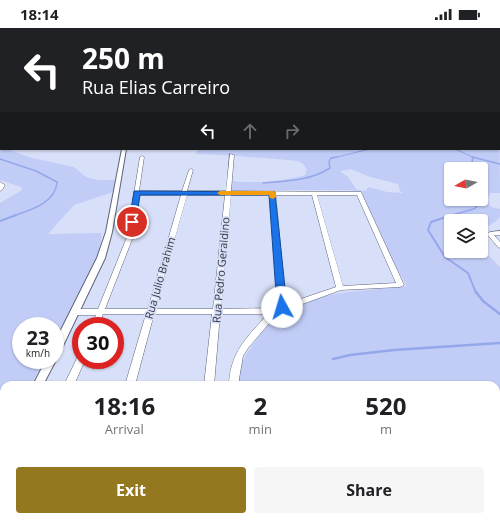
<!DOCTYPE html>
<html lang="en">
<head>
<meta charset="utf-8">
<style>
	:root { --surface:#fff; --page:#f6f6f6; --text:#202124; --muted:#757577; --accent:#94781f }
	body { margin:0; font-family:"Open Sans",sans-serif; background:var(--page); color:var(--text); height:100vh; display:flex; flex-direction:column; font-size:15px; white-space:nowrap }
	* { box-sizing:border-box; margin:0 }
	p { font-size:13px; color:var(--muted) }
	.icon { flex:none; width:22px; height:22px; fill:none; stroke:currentColor; stroke-width:2; stroke-linecap:round; stroke-linejoin:round }
	.map { position:relative; flex:1; overflow:hidden }
	.drawer { position:absolute; left:0px; top:353px; width:500px; height:140px; display:flex; flex-direction:column; background:var(--surface); border-radius:12px 12px 0 0; box-shadow:0 1px 3px #0004 }
	.drawer>* { flex:none }
	.banner { position:absolute; left:0px; top:0px; width:500px; height:122px; box-shadow:0 1px 3px #0004; background:#202124; color:#fff; overflow:hidden }
	.needle { width:26px; rotate:261deg }
	.controls { position:absolute; left:444px; top:134px; display:grid; gap:8px }
	.controls a { display:grid; place-items:center; width:44px; height:44px; border-radius:4px; background:var(--surface); box-shadow:0 1px 3px #0004; font-size:20px }
	.speed { position:absolute; left:12px; top:289px; display:flex; gap:8px; font-size:20px; font-weight:700; text-align:center }
	.speed>* { display:grid; place-content:center; width:52px; height:52px; border-radius:50%; background:var(--surface); box-shadow:0 1px 3px #0004; line-height:1 }
	.speed small { font-size:10px; font-weight:400 }
	.speed .limit { border:6px solid #d22; background:#fff; color:#111 }
	.pin { position:absolute; display:grid; place-items:center; width:34px; height:34px; color:#fff; margin:-17px; border:2px solid #fff; border-radius:50%; box-shadow:0 1px 4px #0007 }
	.me { position:absolute; width:44px; margin:-22px; rotate:354deg; stroke-linejoin:round; filter:drop-shadow(0 0 3px #0008) }
	.turn { display:flex; align-items:center; gap:14px; height:84px; padding:0 16px; font-size:18px }
	.turn .icon { width:52px; height:52px; stroke-width:2.5 }
	.turn b { display:block; font-size:28px; line-height:34px }
	.lanes { display:flex; align-items:center; height:38px; padding:0 16px; background:#0003; justify-content:center; gap:20px; direction:ltr }
	.lanes .off { opacity:.35 }
	.eta { display:flex; justify-content:space-evenly; align-items:center; height:68px; text-align:center }
	.eta b { font-size:24px; font-weight:700; line-height:28px }
	.button { display:flex; gap:8px; margin-top:auto; padding:8px 16px }
	.button a { flex:1; height:46px; border-radius:4px; background:var(--accent); color:#fff; font-size:16px; font-weight:700; line-height:46px; text-align:center }
	.button a+a { background:var(--page); color:var(--text) }
	.status { display:flex; justify-content:space-between; align-items:center; height:28px; padding:0 20px; background:var(--surface); direction:ltr }
	.status svg { height:11px; fill:currentColor }
	.map>svg:first-child { display:block }
	.green { fill:#c1cdf7; fill-rule:evenodd }
	.lines { fill:none; stroke-linecap:round; stroke-linejoin:round }
	.stream-far3 { stroke:#95a7eb; stroke-width:1 }
	.stream-far2 { stroke:#95a7eb; stroke-width:1.5 }
	.stream-far1 { stroke:#95a7eb; stroke-width:2 }
	.stream { stroke:#95a7eb; stroke-width:2.5 }
	.minor-casing { stroke:#5d6478; stroke-width:1 }
	.major-casing { stroke:#5d6478; stroke-width:2 }
	.minor { fill:#fff; fill-rule:evenodd }
	.major { fill:#fff; fill-rule:evenodd }
	.route { fill:#1a73e8; stroke:#114b97 }
	.slow { fill:#f59e0b }
	.labels { text-anchor:middle; stroke-width:3.5; stroke-linejoin:round; paint-order:stroke }
	.street-label { font-size:11px; fill:#31343d; stroke:#d8dff8 }
</style>
</head>
<body>
<div class="status"><b>18:14</b><svg viewBox="0 0 49 12"><path d="M0 12V9h3v3zM5 12V6h3v6zM10 12V3h3v9zM15 12V0h3v12zM26 1h20v11H26zM47 4h2v5h-2z"/></svg></div>
<div class="map">
<svg width="500" height="493" viewBox="0 0 500 493">
	<rect width="100%" height="100%" fill="#d8dff8"/>
	<!-- green -->
	<path class="green" d="M 499,56 L 500,165 L 491,165 C 486,169 488,175 491,179 L 500,181 L 500,189 L 495,194 L 481,202 L 481,193 L 451,193 L 451,223 L 481,223 L 481,220 L 500,239 L 500,433 L 496,433 L 496,357 L 238,357 C 236,343 245,327 254,315 C 260,307 266,294 274,288 C 310,262 365,264 407,258 L 381,214 L 362,164 L 351,162 L 231,162 L 232,153 C 251,156 287,153 305,147 L 307,141 L 303,136 L 298,133 C 263,130 229,127 195,126 L 198,121 L 499,121 ZM 351,141 L 370,149 L 398,156 L 400,163 L 403,165 L 387,164 L 369,159 L 365,163 L 357,162 L 348,149 L 340,143 ZM 451,141 L 481,141 L 481,171 L 451,171 Z
		M 0,118 L 1,121 L 7,121 L 32,130 L 74,139 L 86,149 L 98,152 L 115,152 L 113,164 L 74,177 L 48,206 L 101,205 C 105,227 66,290 55,311 L 55,298 L 21,298 L 21,332 L 44,332 L 31,357 L 4,357 L 4,409 L 0,417 L 0,175 L 22,162 L 21,159 L 0,152 Z"/>
	<g class="lines">
		<!-- stream-far3 -->
		<path class="stream-far3" d="M 455,121 L 475,130
			M 333,130 L 370,121"/>
		<!-- stream-far2 -->
		<path class="stream-far2" d="M 472,129 L 500,136
			M 473,129 L 472,134 L 477,141
			M 0,131 L 36,143 L 57,154 C 56,175 30,182 13,188
			M 481,149 L 486,157 L 481,164
			M 263,155 C 286,153 310,153 330,140 L 329,134 L 331,130 L 337,129
			M 448,188 L 474,181 L 480,175 L 480,171"/>
		<!-- stream-far1 -->
		<path class="stream-far1" d="M 452,187 L 431,194 L 428,202 L 445,229 L 468,245 L 476,265
			M 0,193 L 16,187"/>
		<!-- stream -->
		<path class="stream" d="M 476,264 L 483,273 L 500,286
			M 333,331 L 350,327 L 394,322 L 500,315"/>
		<!-- minor casing -->
		<g class="minor-casing">
			<path id="minor" d="M 230,126 L 234,127 L 231,163 L 361,164 L 404,257 L 400,259 L 341,262 L 278,285 L 248,320 L 243,328 L 239,351 L 239,357 L 229,357 C 230,324 248,308 268,286 L 220,286 L 214,357 L 204,357 L 212,286 L 154,286 L 135,357 L 125,357 L 146,286 L 103,286 L 99,298 L 91,298 L 96,287 L 75,287 L 72,286 L 71,284 L 72,282 L 75,281 L 98,281 L 127,209 L 140,129 L 142,128 L 144,129 L 139,163 L 182,163 L 189,142 L 191,141 L 193,142 L 187,163 L 226,163 ZM 139,167 L 181,167 L 148,281 L 105,281 L 133,209 ZM 187,167 L 225,167 L 213,281 L 155,281 ZM 231,167 L 271,167 L 278,279 L 274,280 L 221,281 ZM 276,167 L 312,167 L 336,259 L 286,276 ZM 317,167 L 357,167 L 396,255 L 343,258 Z
				M 0,154 L 5,157 L 2,162 L 0,163 Z
				M 500,203 L 500,207 L 494,207 L 500,214 L 500,220 L 498,219 L 487,206 L 490,204 Z
				M 81,327 L 81,332 L 85,332 L 74,357 L 64,357 L 78,328 Z
				M 496,432 L 500,432 L 500,442 L 496,442 Z
				M 496,456 L 500,458 L 500,477 L 496,475 Z
				M 4,489 L 17,489 L 16,493 L 3,493 Z
				M 86,489 L 98,489 L 97,493 L 85,493 Z
				M 190,489 L 202,489 L 201,493 L 189,493 Z
				M 295,489 L 307,489 L 307,493 L 295,493 Z
				M 400,489 L 412,489 L 413,493 L 401,493 Z"/>
		</g>
		<!-- major casing -->
		<g class="major-casing">
			<path id="major" d="M 122,121 L 126,121 L 112,204 L 105,230 L 60,324 L 59,327 L 55,328 L 55,314 L 97,230 L 106,204 Z
				M 55,330 L 56,332 L 43,357 L 33,357 L 46,332 L 55,332 Z
				M 4,420 L 4,439 L 0,440 L 0,422 Z"/>
		</g>
		<!-- minor -->
		<use href="#minor" class="minor"/>
		<!-- major -->
		<use href="#major" class="major"/>
	</g>
	<!-- sky -->
	<linearGradient id="sky" x2="0" y2="1"><stop stop-color="#87afe9"/><stop offset="0.42" stop-color="#edf1fc"/><stop offset="1" stop-color="#edf1fc" stop-opacity="0"/></linearGradient>
	<rect width="500" height="118" fill="url(#sky)"/>
	<!-- route -->
	<path class="route" d="M 134,163 L 275,164 L 287,279 L 286,282 L 282,283 L 277,279 L 269,167 L 140,167 L 136,194 L 132,196 L 129,194 Z"/>
	<!-- slow -->
	<path class="slow" d="M 273,163 L 276,165 L 276,169 L 273,171 L 270,170 L 269,167 L 220,167 L 217,165 L 220,163 Z"/>
	<g class="labels">
		<!-- street labels -->
		<g class="street-label">
			<text transform="translate(221 242) rotate(-85)" y="4">Rua Pedro Geraldino</text>
			<text transform="translate(160 250) rotate(-74)" y="4">Rua Julio Brahim</text>
		</g>
	</g>
</svg>
<div class="controls">
<a><svg class="needle" viewBox="-14 -14 28 28"><path d="M0-13l5 13h-10z" fill="#e53935"/><path d="M0 13l5-13h-10z" fill="#757577"/></svg></a>
<a><svg class="icon" aria-label="layers" viewBox="0 0 24 24"><path d="M12 4l9 5-9 5-9-5zM3 14l9 5 9-5"/></svg></a>
</div>
<div class="speed"><div>23<small>km/h</small></div><div class="limit">30</div></div>
<div class="pin" style="left:132px;top:194px;background:#d93025"><svg class="icon" aria-label="arrive" viewBox="0 0 24 24"><path d="M6 21V4h12l-3 4 3 4H6"/></svg></div>
<svg class="me" style="left:282px;top:279px" viewBox="-20 -20 40 40"><circle r="19" fill="#fff"/><path d="M0-13L10 11 0 6-10 11z" fill="#1a73e8"/></svg>
<div class="banner">
<div class="turn"><svg class="icon" aria-label="left" viewBox="0 0 24 24"><path d="M17 20v-9H6M10 6l-5 5 5 5"/></svg><div><b>250 m</b>Rua Elias Carreiro</div></div>
<div class="lanes"><svg class="icon" aria-label="left" viewBox="0 0 24 24"><path d="M17 20v-9H6M10 6l-5 5 5 5"/></svg><svg class="icon off" aria-label="ahead" viewBox="0 0 24 24"><path d="M12 20V5M6 11l6-6 6 6"/></svg><svg class="icon off" aria-label="right" viewBox="0 0 24 24"><path d="M7 20v-9h11M14 6l5 5-5 5"/></svg></div>
</div>
<section class="drawer">
<div class="eta">
<div><b>18:16</b><p>Arrival</p></div>
<div><b>2</b><p>min</p></div>
<div><b>520</b><p>m</p></div>
</div>
<div class="button"><a>Exit</a><a>Share</a></div>
</section>
</div>
</body>
</html>
